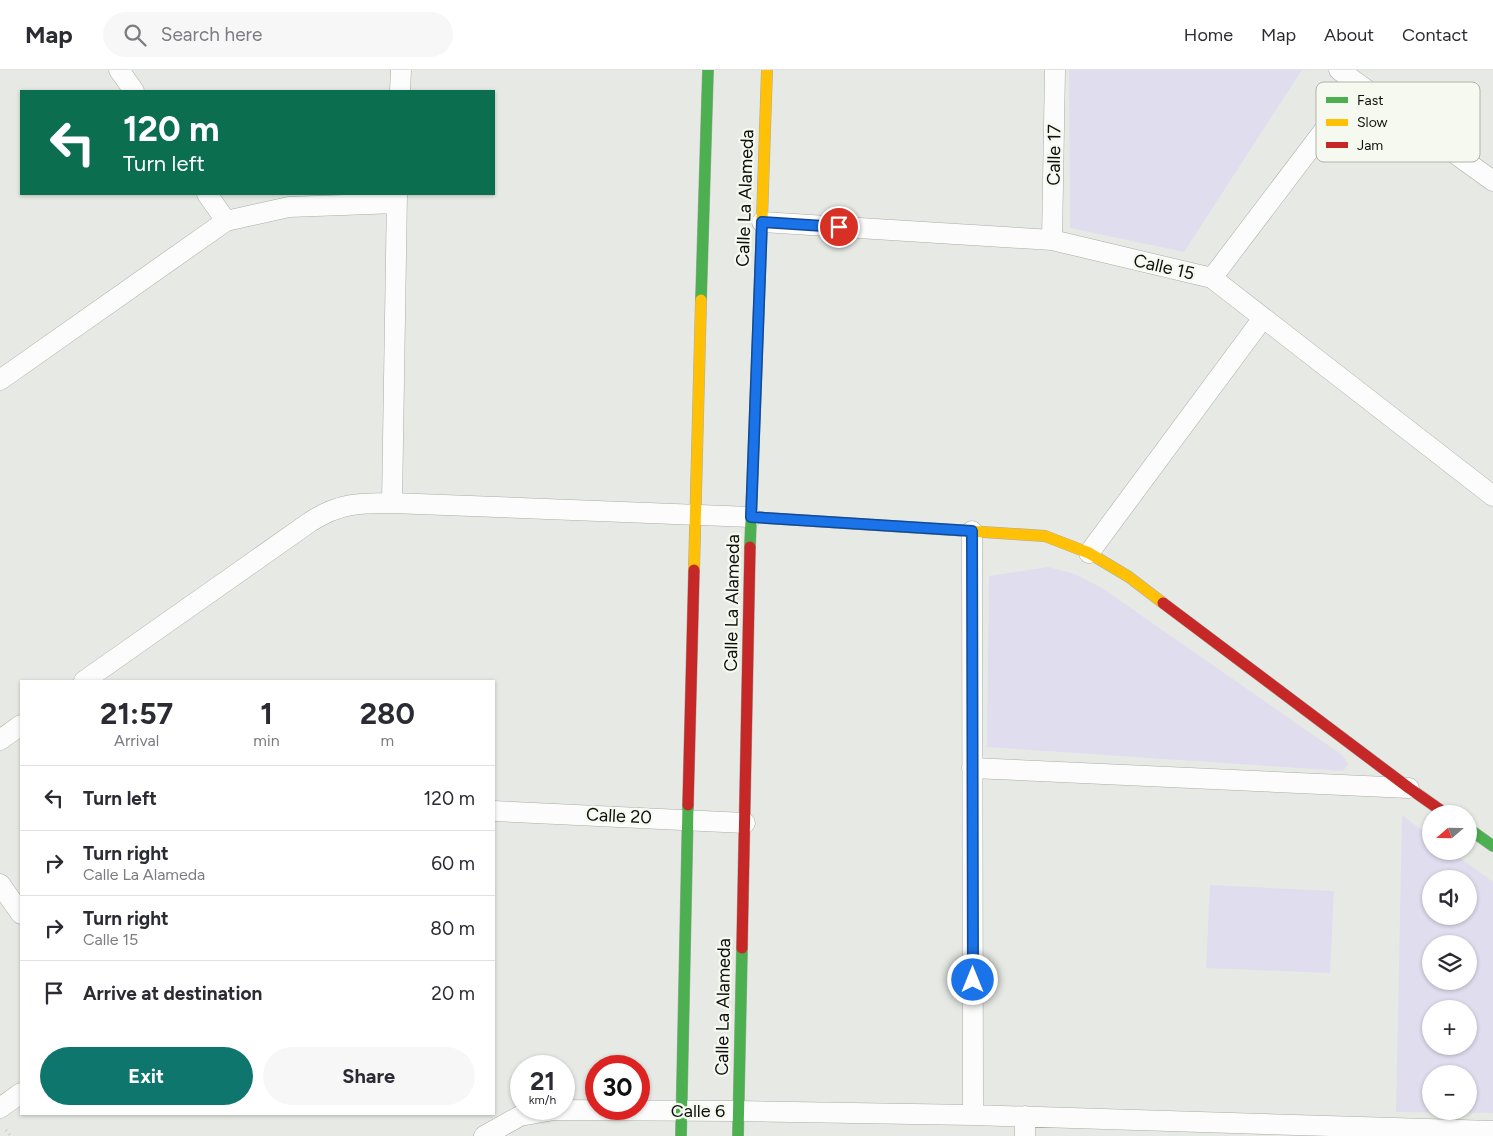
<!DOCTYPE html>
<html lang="en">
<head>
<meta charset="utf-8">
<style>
	:root { --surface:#fff; --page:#f7f7f7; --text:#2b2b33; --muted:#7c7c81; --line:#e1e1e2; --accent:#0f766e }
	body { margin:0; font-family:Figtree,sans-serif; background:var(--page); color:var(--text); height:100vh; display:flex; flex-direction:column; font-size:19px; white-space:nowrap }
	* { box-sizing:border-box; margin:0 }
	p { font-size:16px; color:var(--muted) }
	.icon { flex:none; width:28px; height:28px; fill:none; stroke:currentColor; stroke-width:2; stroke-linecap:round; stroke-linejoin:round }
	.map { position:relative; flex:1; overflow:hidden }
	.details { position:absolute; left:20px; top:610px; width:475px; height:435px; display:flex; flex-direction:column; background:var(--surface); border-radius:0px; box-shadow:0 1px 4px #0004 }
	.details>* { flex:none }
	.top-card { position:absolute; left:20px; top:20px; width:475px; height:105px; border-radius:0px; box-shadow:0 1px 4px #0004; background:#0b6e4f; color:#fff; overflow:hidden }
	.needle { width:32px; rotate:250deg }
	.controls { position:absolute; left:1422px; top:735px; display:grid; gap:10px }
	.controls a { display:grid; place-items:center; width:55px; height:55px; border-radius:50%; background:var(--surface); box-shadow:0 1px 4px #0004; font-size:25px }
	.speed { position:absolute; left:510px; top:985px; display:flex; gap:10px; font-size:25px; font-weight:700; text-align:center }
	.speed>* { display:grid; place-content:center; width:65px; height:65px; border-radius:50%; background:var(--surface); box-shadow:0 1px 4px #0004; line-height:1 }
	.speed small { font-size:12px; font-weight:400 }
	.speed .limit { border:8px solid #d22; background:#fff; color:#111 }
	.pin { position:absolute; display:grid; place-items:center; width:42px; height:42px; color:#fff; margin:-21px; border:2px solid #fff; border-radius:50%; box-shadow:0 1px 5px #0007 }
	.me { position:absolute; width:55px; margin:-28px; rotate:0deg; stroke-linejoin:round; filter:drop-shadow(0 0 4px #0008) }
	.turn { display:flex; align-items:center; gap:18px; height:105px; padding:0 20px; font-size:22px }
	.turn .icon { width:65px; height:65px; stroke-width:2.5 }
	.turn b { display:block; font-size:35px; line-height:42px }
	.eta { display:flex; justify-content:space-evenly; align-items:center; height:85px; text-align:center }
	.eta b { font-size:30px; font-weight:700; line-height:35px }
	.cta { display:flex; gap:10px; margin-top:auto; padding:10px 20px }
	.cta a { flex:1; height:58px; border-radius:30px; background:var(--accent); color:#fff; font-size:20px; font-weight:700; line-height:58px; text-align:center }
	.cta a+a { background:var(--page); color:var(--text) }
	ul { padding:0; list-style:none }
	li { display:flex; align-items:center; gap:15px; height:65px; padding:0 20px; border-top:1px solid var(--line) }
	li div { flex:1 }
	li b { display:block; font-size:19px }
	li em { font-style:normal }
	header { display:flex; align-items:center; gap:30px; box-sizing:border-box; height:70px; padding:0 25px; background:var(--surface); border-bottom:1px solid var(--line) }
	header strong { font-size:24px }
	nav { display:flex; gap:28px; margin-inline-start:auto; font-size:18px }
	.search { width:350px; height:45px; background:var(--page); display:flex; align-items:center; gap:12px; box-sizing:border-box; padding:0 18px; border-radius:28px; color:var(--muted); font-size:19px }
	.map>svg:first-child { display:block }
	.green { fill:#e0ddef; fill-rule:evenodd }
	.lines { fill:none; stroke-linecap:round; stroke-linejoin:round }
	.street-casing { stroke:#aaaca8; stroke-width:21 }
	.fast-casing { stroke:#aaaca8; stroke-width:12 }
	.slow-casing { stroke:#aaaca8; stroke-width:12 }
	.jam-casing { stroke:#aaaca8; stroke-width:12 }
	.path { stroke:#c7c8c6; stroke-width:3; stroke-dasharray:1 4; stroke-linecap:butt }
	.street { stroke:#fbfcfb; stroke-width:20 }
	.fast { stroke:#4caf50; stroke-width:11 }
	.slow { stroke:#ffc107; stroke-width:11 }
	.jam { stroke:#c62828; stroke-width:11 }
	.route-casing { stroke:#114b97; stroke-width:12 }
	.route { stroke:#1a73e8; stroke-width:9 }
	.labels { text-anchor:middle; stroke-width:4.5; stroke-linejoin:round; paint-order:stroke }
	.street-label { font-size:18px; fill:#0f100d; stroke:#f5f9ef }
	.key { fill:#f5f9ef; stroke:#b0b3ab; stroke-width:1 }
	.key-label { font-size:14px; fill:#0f100d }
</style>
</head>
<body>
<header>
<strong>Map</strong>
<div class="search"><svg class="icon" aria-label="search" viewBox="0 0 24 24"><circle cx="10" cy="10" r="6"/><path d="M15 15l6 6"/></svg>Search here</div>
<nav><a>Home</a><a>Map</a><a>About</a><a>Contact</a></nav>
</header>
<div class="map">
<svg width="1493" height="1066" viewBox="0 0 1493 1066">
	<rect width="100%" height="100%" fill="#e7eae4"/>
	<!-- green -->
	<path class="green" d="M 1069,0 L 1302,0 L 1184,182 L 1070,158 Z
		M 1048,497 L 1075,504 L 1102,518 L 1342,685 L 1348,694 L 1343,701 L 987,677 L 989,506 Z
		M 1402,745 L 1431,767 L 1431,781 L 1451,781 L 1493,812 L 1493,1043 L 1396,1042 ZM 1431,809 L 1469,809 L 1469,846 L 1431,846 ZM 1431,874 L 1469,874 L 1469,911 L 1431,911 ZM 1431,939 L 1469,939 L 1469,976 L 1431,976 ZM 1431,1004 L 1469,1004 L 1469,1041 L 1431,1041 Z
		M 1210,815 L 1334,821 L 1330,903 L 1206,898 Z"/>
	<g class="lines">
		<!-- street casing -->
		<g class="street-casing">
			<path id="street" d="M 119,0 L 134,21
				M 1339,0 L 1493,111
				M 400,21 L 401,0
				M 207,124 L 226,151
				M 762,152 L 1052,170 L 1212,208 L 1493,426
				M 1052,170 L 1055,0
				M 1212,208 L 1359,14
				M 0,310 L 226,151 L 289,137 L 397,133
				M 392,433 L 397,124
				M 972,461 L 973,1045
				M 1089,483 L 1263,248
				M 84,611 L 310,452 C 339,433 359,433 392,433 L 751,447
				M 0,670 L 21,655
				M 972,698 L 1409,718
				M 494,741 L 745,753
				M 0,814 L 21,844
				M 0,1038 L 21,1023
				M 484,1066 L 520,1046 L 554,1040 L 738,1041 L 973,1045 L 1493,1061
				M 1025,1066 L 1025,1046"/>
		</g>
		<!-- fast casing -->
		<g class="fast-casing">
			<path id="fast" d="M 701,230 L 708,0
				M 750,477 L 761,179
				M 1469,759 L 1493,776
				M 681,1066 L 688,735
				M 738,1066 L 742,878"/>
		</g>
		<!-- slow casing -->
		<g class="slow-casing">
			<path id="slow" d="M 761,179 L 767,0
				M 751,447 L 1045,466 L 1089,483 L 1129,507 L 1163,533
				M 694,500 L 701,230"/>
		</g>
		<!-- jam casing -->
		<g class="jam-casing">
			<path id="jam" d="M 1163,533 L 1409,718 L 1446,744
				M 688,735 L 694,500
				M 742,878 L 750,477"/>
		</g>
		<!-- path -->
		<path class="path" d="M 6,1060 L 11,1066"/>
		<!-- street -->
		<use href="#street" class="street"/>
		<!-- fast -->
		<use href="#fast" class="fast"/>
		<!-- slow -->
		<use href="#slow" class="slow"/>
		<!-- jam -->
		<use href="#jam" class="jam"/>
	</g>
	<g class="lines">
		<!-- route casing -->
		<g class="route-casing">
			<path id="route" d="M 839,157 L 762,152 L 751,447 L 972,461 L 973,910"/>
		</g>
		<!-- route -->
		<use href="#route" class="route"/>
	</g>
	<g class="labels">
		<!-- street labels -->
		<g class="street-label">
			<text transform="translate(1054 85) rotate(-89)" y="6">Calle 17</text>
			<text transform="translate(745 128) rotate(-88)" y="6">Calle La Alameda</text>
			<text transform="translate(1164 197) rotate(13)" y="6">Calle 15</text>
			<text transform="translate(732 533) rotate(-89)" y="6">Calle La Alameda</text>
			<text transform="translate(619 746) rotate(3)" y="6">Calle 20</text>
			<text transform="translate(723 937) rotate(-89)" y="6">Calle La Alameda</text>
			<text x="698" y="1047">Calle 6</text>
		</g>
	</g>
	<!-- legend -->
	<rect x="1316" y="12" width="164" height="80" rx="8" class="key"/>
	<rect x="1326" y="27" width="22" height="6" fill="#4caf50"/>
	<rect x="1326" y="49" width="22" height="7" fill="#ffc107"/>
	<rect x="1326" y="72" width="22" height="6" fill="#c62828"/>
	<g class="key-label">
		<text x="1357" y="35">Fast</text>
		<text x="1357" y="57">Slow</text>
		<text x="1357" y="80">Jam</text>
	</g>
</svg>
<div class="controls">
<a><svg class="needle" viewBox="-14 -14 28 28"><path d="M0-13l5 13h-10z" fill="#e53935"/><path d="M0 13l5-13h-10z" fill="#7c7c81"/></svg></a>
<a><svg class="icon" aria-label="sound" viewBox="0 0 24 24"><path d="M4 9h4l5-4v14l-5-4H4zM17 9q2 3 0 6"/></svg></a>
<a><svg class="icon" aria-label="layers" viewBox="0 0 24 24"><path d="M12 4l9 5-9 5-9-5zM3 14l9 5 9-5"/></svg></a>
<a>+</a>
<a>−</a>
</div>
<div class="speed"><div>21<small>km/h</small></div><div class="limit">30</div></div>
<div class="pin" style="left:839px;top:157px;background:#d93025"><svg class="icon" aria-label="arrive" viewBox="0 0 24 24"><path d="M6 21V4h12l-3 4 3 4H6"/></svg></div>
<svg class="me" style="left:973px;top:910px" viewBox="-20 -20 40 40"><circle r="17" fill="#1a73e8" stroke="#fff" stroke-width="3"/><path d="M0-11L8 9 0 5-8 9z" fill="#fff"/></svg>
<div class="top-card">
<div class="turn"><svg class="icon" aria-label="left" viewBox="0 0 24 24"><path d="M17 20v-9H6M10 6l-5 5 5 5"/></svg><div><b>120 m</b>Turn left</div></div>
</div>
<section class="details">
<div class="eta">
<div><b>21:57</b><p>Arrival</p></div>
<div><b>1</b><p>min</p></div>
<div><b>280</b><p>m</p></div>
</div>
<ul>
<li><svg class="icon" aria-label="left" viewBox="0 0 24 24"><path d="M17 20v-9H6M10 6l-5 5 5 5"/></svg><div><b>Turn left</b></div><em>120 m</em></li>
<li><svg class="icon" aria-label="right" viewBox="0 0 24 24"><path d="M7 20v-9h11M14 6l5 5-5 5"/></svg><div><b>Turn right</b><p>Calle La Alameda</p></div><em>60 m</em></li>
<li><svg class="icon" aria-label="right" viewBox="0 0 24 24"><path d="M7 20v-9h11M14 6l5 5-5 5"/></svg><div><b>Turn right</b><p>Calle 15</p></div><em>80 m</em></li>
<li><svg class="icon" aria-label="arrive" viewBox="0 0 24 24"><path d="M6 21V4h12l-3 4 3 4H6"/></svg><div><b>Arrive at destination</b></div><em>20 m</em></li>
</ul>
<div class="cta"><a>Exit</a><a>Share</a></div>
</section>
</div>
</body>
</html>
